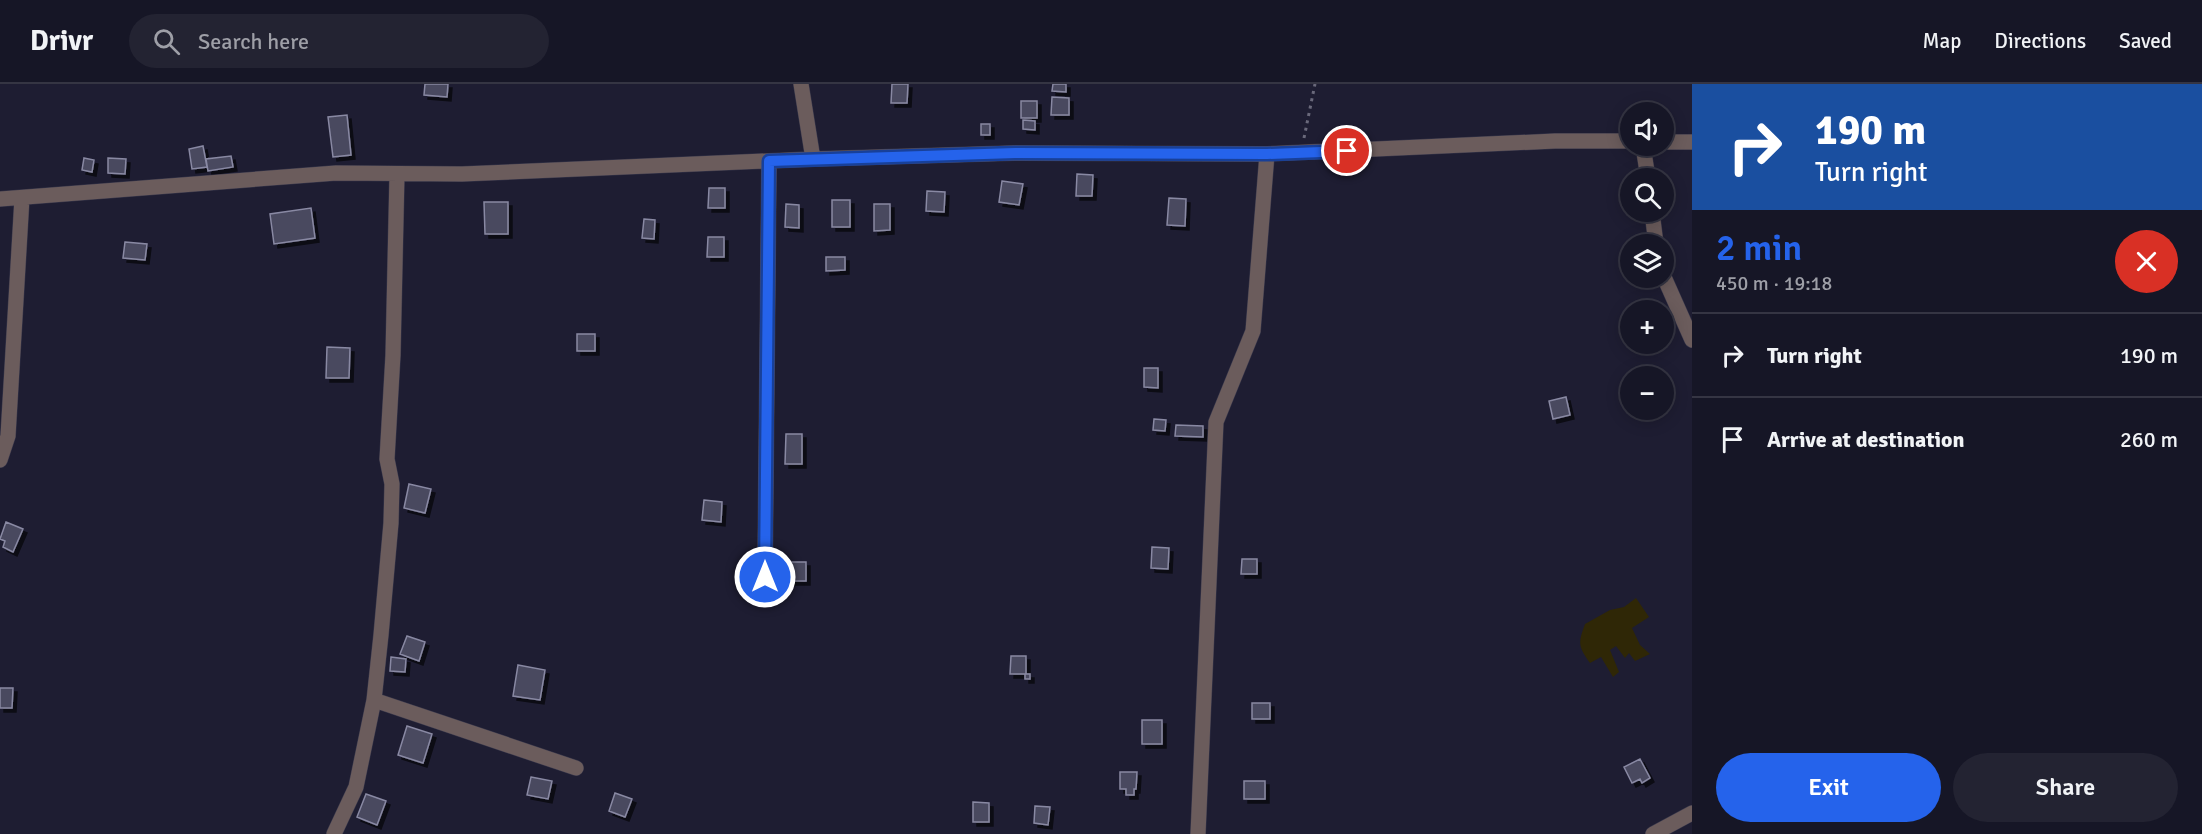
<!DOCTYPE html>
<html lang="en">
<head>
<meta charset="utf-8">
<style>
	:root { --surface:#161626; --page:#232332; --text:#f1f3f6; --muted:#9e9fa7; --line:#353543; --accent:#2563eb }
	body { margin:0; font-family:Signika,sans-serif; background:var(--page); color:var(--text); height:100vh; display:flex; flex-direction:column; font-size:22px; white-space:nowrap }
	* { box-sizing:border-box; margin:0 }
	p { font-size:20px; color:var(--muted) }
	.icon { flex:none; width:33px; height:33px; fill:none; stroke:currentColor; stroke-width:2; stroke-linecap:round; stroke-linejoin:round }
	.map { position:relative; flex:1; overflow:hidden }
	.sheet { display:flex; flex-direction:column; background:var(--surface); width:510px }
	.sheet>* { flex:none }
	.top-card { background:#1a4fa0; color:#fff; overflow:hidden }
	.buttons { position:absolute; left:1620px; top:18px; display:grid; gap:12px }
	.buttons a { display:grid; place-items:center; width:54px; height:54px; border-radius:50%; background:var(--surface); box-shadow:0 3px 15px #0003,0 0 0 2px var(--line); font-size:30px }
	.pin { position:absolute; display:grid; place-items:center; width:51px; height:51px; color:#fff; margin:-26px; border:3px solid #fff; border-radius:50%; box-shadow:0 2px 6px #0007 }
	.me { position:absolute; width:66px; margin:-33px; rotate:0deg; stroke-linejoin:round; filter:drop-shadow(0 0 4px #0008) }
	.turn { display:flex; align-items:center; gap:21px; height:126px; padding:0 24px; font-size:27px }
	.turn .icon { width:78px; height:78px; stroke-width:2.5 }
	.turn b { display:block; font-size:42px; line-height:51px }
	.round { display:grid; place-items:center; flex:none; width:63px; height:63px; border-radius:32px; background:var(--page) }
	.overview { display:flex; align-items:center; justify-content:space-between; height:102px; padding:0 24px }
	h1 { font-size:36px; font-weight:600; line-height:45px; color:var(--accent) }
	.action { display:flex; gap:12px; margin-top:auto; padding:12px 24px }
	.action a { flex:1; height:69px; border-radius:36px; background:var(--accent); color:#fff; font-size:24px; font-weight:600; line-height:69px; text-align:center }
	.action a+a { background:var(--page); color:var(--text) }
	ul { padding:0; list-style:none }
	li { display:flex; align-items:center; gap:18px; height:84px; padding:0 24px; border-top:2px solid var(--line) }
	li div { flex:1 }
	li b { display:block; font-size:22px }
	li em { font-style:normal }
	header { display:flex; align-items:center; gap:36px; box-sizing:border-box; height:84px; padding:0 30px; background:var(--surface); border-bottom:2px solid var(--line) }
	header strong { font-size:28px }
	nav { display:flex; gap:33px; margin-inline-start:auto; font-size:21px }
	.search { width:420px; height:54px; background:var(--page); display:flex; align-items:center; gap:15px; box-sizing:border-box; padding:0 21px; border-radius:33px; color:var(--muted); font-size:22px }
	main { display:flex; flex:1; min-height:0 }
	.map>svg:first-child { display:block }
	.sand { fill:#2f2706 }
	.building { fill:#48485f; stroke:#8989a3; stroke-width:1.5; filter:url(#shadow) }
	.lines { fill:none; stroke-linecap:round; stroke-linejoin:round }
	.minor-casing { stroke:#38374b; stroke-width:16 }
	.path { stroke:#6a697b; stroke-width:3; stroke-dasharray:3 4.5; stroke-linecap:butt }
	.minor { stroke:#6b5c5c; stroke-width:15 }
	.route-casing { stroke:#184099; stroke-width:15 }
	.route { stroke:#2563eb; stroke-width:10 }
</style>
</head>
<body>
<header>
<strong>Drivr</strong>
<div class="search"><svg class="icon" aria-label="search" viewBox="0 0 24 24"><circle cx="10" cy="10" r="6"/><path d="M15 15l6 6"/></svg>Search here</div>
<nav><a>Map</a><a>Directions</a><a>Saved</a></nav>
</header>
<main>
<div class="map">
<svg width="1692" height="750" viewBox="0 0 1692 750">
	<defs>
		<filter id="shadow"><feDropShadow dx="4" dy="4" stdDeviation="0" flood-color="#0009"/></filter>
	</defs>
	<rect width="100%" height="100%" fill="#1e1d32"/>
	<!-- sand -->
	<path class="sand" d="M 1636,514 L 1649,533 L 1632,544 L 1640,561 L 1650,570 L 1635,577 L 1629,569 L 1625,574 L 1616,562 L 1610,566 L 1619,588 L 1613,593 L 1601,573 L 1590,579 C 1578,562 1578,559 1585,540 L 1610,526 L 1624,523 Z"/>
	<!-- building -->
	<path class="building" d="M 425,0 L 448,0 L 447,13 L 424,11 Z
		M 892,0 L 908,0 L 907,19 L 891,19 Z
		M 1053,0 L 1066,0 L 1066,8 L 1052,7 Z
		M 1052,13 L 1069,14 L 1069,31 L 1051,31 Z
		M 1021,17 L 1037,17 L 1037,34 L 1021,34 Z
		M 347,31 L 351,71 L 333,73 L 328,33 Z
		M 1023,36 L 1035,37 L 1035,46 L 1023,45 Z
		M 981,40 L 990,40 L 990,51 L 981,51 Z
		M 203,62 L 207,83 L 192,85 L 189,65 Z
		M 231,72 L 233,83 L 208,87 L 206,75 Z
		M 84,74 L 94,76 L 92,88 L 82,86 Z
		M 108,74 L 126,75 L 125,90 L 108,89 Z
		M 1077,90 L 1093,91 L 1092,112 L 1076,112 Z
		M 1002,97 L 1023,100 L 1019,121 L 999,118 Z
		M 709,104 L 725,104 L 725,124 L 708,124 Z
		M 927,107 L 945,108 L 944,128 L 926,127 Z
		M 1169,114 L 1186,115 L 1185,142 L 1167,141 Z
		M 832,116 L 850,116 L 850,143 L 832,143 Z
		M 484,118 L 508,118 L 508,150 L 485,150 Z
		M 786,120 L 799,121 L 799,144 L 785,143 Z
		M 874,120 L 890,120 L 890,146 L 874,147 Z
		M 311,124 L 315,154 L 274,160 L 270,130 Z
		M 644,135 L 655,136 L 654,155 L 642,154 Z
		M 708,153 L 724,153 L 724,173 L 707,173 Z
		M 125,158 L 147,160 L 145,176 L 123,174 Z
		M 826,173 L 845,173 L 845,186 L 826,187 Z
		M 577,250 L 595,250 L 595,267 L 577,267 Z
		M 327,263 L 350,264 L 349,294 L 326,294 Z
		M 1144,284 L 1158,284 L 1158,304 L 1144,303 Z
		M 1566,313 L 1570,331 L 1553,335 L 1549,317 Z
		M 1154,335 L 1166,336 L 1165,347 L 1153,346 Z
		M 1176,341 L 1203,342 L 1203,353 L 1175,352 Z
		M 786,350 L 802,350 L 802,380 L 785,380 Z
		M 409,400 L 431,405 L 425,429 L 404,424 Z
		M 704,416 L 722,418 L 721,438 L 702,436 Z
		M 6,438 L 23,445 L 13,468 L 3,463 L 5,457 L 0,455 Z
		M 1152,463 L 1169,464 L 1168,485 L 1151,484 Z
		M 1242,475 L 1257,475 L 1257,490 L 1241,490 Z
		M 788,478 L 806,478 L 806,497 L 788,497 Z
		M 407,552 L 425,558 L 419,577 L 400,570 Z
		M 1011,572 L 1026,572 L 1026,590 L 1030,590 L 1030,595 L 1025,595 L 1025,590 L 1010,590 Z
		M 391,573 L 406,575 L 405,588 L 390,587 Z
		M 518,581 L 545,586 L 540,616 L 513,612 Z
		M 0,604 L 13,604 L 12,624 L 0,624 Z
		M 1252,619 L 1270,619 L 1270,635 L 1252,635 Z
		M 1142,636 L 1162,636 L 1162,660 L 1142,660 Z
		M 407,642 L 432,650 L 423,679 L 398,671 Z
		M 1640,675 L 1650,694 L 1642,699 L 1640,695 L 1632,699 L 1624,683 Z
		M 1120,688 L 1137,688 L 1136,705 L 1134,705 L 1134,711 L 1126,711 L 1126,705 L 1120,705 Z
		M 531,693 L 552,697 L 548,715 L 527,711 Z
		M 1244,697 L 1265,697 L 1265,715 L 1244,715 Z
		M 615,709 L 632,715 L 625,733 L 609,727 Z
		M 366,710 L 386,717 L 377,741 L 357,733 Z
		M 973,718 L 989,719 L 989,738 L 973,738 Z
		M 1035,722 L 1050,723 L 1048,741 L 1034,739 Z"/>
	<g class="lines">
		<!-- minor casing -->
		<g class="minor-casing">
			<path id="minor" d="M 801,0 L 813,75
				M 1664,58 L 1692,58
				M 1643,62 L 1648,94
				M 0,115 L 336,89 L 462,90 L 813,75 L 1015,69 L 1267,70 L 1555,57 L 1630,57
				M 1652,128 L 1656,160
				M 1664,193 L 1692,256
				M 0,376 L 8,352 L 22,114
				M 765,493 L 769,77
				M 374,616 L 576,684
				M 334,750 L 356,703 L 374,616 L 381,551 L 391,439 L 392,400 L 387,375 L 393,271 L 397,90
				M 1198,750 L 1216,338 L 1253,247 L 1267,70
				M 1653,750 L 1692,729"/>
		</g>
		<!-- path -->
		<path class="path" d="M 1304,54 L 1315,0"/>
		<!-- minor -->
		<use href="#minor" class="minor"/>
	</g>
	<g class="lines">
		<!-- route casing -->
		<g class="route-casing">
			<path id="route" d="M 765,493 L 769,77 L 1015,69 L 1267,70 L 1347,67"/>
		</g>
		<!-- route -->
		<use href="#route" class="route"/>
	</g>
</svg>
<div class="buttons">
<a><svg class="icon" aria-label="sound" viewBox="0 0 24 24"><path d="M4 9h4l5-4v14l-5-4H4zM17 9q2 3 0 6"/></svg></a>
<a><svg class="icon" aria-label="search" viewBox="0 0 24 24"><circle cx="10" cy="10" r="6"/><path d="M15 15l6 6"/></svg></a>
<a><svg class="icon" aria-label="layers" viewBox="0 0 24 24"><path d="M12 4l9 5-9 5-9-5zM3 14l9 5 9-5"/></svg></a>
<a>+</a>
<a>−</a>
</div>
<div class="pin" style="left:1347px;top:67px;background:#d93025"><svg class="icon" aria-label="arrive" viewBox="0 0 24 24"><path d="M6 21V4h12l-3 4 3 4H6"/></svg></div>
<svg class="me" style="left:765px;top:493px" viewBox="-20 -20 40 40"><circle r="17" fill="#2563eb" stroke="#fff" stroke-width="3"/><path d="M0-11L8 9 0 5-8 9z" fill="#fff"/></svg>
</div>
<section class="sheet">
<div class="top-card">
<div class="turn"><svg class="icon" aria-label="right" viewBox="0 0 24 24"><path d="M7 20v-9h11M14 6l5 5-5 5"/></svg><div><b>190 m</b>Turn right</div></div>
</div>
<div class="overview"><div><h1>2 min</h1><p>450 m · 19:18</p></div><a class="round" style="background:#d93025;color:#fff"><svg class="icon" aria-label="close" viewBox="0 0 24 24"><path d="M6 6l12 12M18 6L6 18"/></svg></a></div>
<ul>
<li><svg class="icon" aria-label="right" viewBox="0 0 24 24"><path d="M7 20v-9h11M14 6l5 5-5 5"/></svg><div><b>Turn right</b></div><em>190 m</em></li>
<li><svg class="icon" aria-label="arrive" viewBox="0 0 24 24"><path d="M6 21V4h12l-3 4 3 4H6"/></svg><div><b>Arrive at destination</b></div><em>260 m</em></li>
</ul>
<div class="action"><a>Exit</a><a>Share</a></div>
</section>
</main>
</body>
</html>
